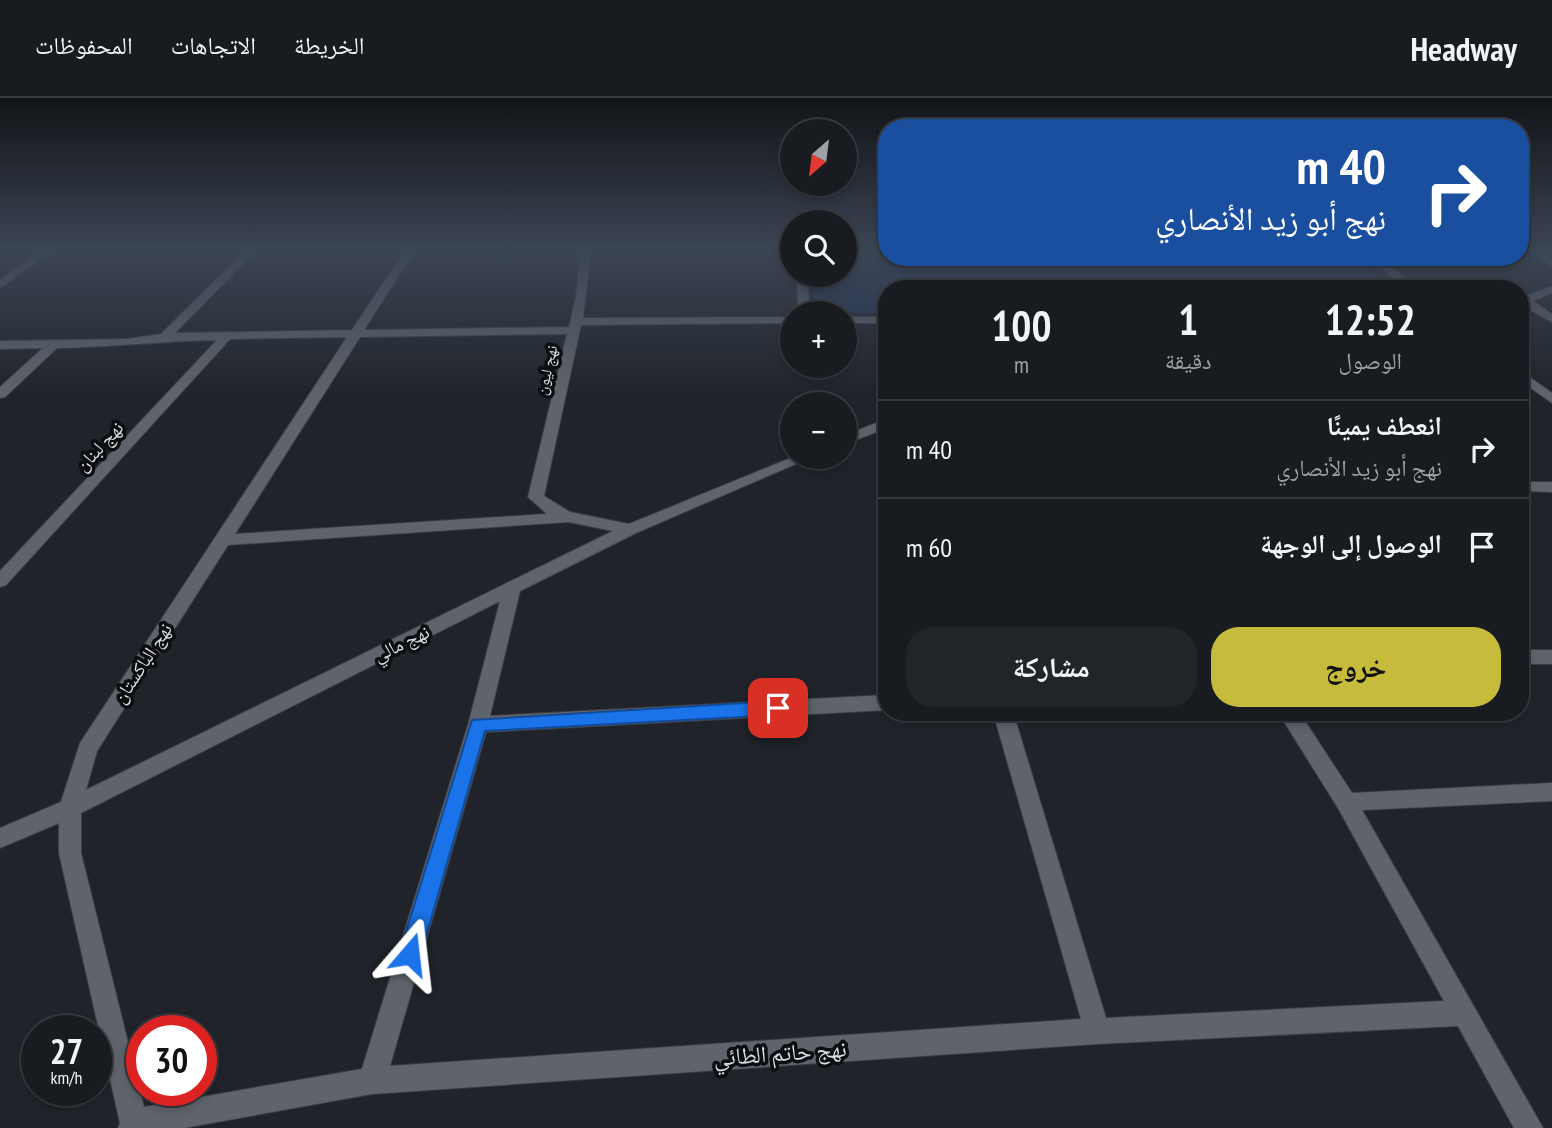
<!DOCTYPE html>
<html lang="ar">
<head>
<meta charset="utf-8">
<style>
	:root { --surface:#181b20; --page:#212429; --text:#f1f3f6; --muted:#9fa1a5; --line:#36393e; --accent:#c7bb3b }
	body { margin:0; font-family:"PT Sans Narrow","Noto Naskh Arabic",sans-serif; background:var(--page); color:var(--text); direction:rtl; height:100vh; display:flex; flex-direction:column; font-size:26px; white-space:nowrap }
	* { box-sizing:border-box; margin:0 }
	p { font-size:23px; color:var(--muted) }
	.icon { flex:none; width:38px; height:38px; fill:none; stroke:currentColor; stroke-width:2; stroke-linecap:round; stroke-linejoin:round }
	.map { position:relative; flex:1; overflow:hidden; direction:ltr }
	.side { position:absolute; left:878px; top:182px; width:651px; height:441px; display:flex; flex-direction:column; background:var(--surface); border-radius:28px; box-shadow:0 4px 10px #0003,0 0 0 2px var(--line); direction:rtl }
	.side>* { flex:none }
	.banner { position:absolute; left:878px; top:21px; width:651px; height:147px; border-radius:28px; box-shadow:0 4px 10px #0003,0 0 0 2px var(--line); direction:rtl; background:#1a4fa0; color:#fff; overflow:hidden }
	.needle { width:46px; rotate:208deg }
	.fabs { position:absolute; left:780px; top:21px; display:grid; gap:14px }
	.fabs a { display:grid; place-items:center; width:77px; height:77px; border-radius:50%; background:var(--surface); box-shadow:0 4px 10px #0003,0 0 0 2px var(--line); font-size:35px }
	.speed { position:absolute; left:21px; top:917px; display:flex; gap:14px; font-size:35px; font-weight:700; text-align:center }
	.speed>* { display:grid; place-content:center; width:91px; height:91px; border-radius:50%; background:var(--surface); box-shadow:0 4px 10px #0003,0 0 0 2px var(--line); line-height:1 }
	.speed small { font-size:18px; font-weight:400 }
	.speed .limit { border:10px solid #d22; background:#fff; color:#111 }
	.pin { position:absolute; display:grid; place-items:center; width:60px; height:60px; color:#fff; margin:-30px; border-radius:14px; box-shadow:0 4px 10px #0006 }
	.me { position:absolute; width:77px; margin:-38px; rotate:17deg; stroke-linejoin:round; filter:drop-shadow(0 0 5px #0008) }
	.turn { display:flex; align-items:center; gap:24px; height:147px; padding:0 28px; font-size:32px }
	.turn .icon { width:91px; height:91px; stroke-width:2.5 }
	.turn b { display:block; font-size:49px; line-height:60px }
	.eta { display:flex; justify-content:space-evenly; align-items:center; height:119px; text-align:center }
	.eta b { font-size:42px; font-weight:700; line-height:49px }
	.action { display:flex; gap:14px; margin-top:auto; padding:14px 28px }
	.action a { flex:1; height:80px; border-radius:28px; background:var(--accent); color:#111; font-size:28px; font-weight:700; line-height:80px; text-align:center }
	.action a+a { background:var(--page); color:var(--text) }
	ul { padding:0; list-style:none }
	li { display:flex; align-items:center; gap:21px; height:98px; padding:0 28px; border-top:2px solid var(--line) }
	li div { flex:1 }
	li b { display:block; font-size:26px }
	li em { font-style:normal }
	header { display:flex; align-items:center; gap:42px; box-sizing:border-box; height:98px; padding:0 35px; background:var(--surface); border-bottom:2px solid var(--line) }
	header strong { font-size:33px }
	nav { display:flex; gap:38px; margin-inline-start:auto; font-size:24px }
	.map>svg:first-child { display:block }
	.green { fill:#203252 }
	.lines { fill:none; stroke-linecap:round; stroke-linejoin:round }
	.minor-casing { stroke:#3c3f45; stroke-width:2 }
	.minor { fill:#5f636b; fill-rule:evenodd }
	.route { fill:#1a73e8; stroke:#114b97; stroke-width:2 }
	.labels { text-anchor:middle; stroke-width:7; stroke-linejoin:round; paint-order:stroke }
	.far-street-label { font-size:16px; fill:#dbdee2; stroke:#0c0d10 }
	.street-label { font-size:19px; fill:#dbdee2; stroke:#0c0d10 }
	.near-street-label { font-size:23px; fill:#dbdee2; stroke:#0c0d10 }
</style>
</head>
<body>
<header>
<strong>Headway</strong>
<nav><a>الخريطة</a><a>الاتجاهات</a><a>المحفوظات</a></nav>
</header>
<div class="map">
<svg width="1552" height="1030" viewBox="0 0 1552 1030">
	<rect width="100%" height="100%" fill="#20242a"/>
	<!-- green -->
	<path class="green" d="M 845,152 L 887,152 L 887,159 L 1352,159 L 1388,191 L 887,191 L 887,216 L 825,215 L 824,210 L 814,210 L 812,177 L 845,177 Z"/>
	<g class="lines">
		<!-- minor casing -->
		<g class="minor-casing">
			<path id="minor" d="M 42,152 L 54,152 L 0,190 L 0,182 Z
				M 246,152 L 257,152 L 175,235 L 352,232 L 405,152 L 415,152 L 364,232 L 569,229 L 576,198 L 581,152 L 591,152 L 583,220 L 793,219 L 793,225 L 581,227 L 544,398 L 570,414 L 629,426 L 793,359 L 812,359 L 636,435 L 520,493 L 490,618 L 887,597 L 887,612 L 486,634 L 390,968 L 1081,921 L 993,614 L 1013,614 L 1106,920 L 1444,903 L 1338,710 L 1278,614 L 1299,614 L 1352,695 L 1552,685 L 1552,703 L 1362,712 L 1543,1030 L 1514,1030 L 1458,928 L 1097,946 L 372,996 L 184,1030 L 118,1030 L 120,1025 L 59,755 L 59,725 L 0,750 L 0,730 L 61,704 L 80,645 L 347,239 L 230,241 L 6,487 L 0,489 L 0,473 L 217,242 C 163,243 111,249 57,250 L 5,299 L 0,300 L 0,289 L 43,250 L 0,251 L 0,243 L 127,241 L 161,236 ZM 567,236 L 528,399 L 547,416 L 235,436 L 360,239 ZM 569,424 L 613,433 L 86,692 L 97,653 L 228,447 ZM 500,503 L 468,627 L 362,971 L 144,1009 L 81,755 L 81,715 Z
				M 1528,152 L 1540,152 L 1552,161 L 1552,169 Z
				M 1369,159 L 1381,159 L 1417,191 L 1405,191 Z
				M 797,177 L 807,177 L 810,215 L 798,215 Z
				M 1552,188 L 1552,195 L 1533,203 L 1552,216 L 1552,224 L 1521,207 L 1521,200 Z
				M 845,219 L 887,219 L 887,225 L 845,225 Z
				M 1521,273 L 1552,295 L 1552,305 L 1521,283 Z
				M 887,321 L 887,330 L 845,346 L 845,337 Z
				M 1521,384 L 1552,384 L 1552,394 L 1521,393 Z
				M 1521,552 L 1552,552 L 1552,566 L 1521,566 Z"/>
		</g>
		<!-- minor -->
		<use href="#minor" class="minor"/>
	</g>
	<!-- sky -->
	<linearGradient id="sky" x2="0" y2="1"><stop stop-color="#121417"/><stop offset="0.51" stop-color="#3c4555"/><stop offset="1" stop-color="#3c4555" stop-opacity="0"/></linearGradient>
	<rect width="1552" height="297" fill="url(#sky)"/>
	<!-- route -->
	<path class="route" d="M 778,603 L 787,610 L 778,617 L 485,633 L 421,856 L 418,863 L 410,867 L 402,863 L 399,856 L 472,622 Z"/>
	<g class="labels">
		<!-- far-street labels -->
		<g class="far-street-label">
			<text transform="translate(546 272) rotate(-77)" y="6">نهج ليون</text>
		</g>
		<!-- street labels -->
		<g class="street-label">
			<text transform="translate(99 348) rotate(-47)" y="7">نهج لبنان</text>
			<text transform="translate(401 545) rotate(-26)" y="7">نهج مالي</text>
			<text transform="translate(142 565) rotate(-57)" y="7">نهج الباكستان</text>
		</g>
		<!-- near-street labels -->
		<g class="near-street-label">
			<text transform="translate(780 955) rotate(-4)" y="8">نهج حاتم الطائي</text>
		</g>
	</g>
</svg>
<div class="fabs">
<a><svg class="needle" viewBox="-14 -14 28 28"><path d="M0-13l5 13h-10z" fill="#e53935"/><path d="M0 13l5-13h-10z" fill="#9fa1a5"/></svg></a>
<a><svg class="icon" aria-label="search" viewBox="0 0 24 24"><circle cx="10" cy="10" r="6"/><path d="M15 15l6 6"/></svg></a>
<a>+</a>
<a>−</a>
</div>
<div class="speed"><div>27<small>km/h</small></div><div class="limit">30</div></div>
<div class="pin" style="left:778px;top:610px;background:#d93025"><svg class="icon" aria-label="arrive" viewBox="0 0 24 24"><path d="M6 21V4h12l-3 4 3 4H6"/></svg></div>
<svg class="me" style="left:410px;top:856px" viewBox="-20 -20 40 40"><path d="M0-17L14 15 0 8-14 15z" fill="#1a73e8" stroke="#fff" stroke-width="4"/></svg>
<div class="banner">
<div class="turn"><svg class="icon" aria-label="right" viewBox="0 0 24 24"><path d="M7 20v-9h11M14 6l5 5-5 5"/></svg><div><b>40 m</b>نهج أبو زيد الأنصاري</div></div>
</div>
<section class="side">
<div class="eta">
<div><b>12:52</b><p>الوصول</p></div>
<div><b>1</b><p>دقيقة</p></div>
<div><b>100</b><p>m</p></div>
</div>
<ul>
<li><svg class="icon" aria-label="right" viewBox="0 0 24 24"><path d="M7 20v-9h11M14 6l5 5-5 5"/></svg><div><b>انعطف يمينًا</b><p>نهج أبو زيد الأنصاري</p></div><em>40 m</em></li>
<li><svg class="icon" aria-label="arrive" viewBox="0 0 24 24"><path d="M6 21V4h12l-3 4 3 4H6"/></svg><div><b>الوصول إلى الوجهة</b></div><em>60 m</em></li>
</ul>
<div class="action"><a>خروج</a><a>مشاركة</a></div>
</section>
</div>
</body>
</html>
